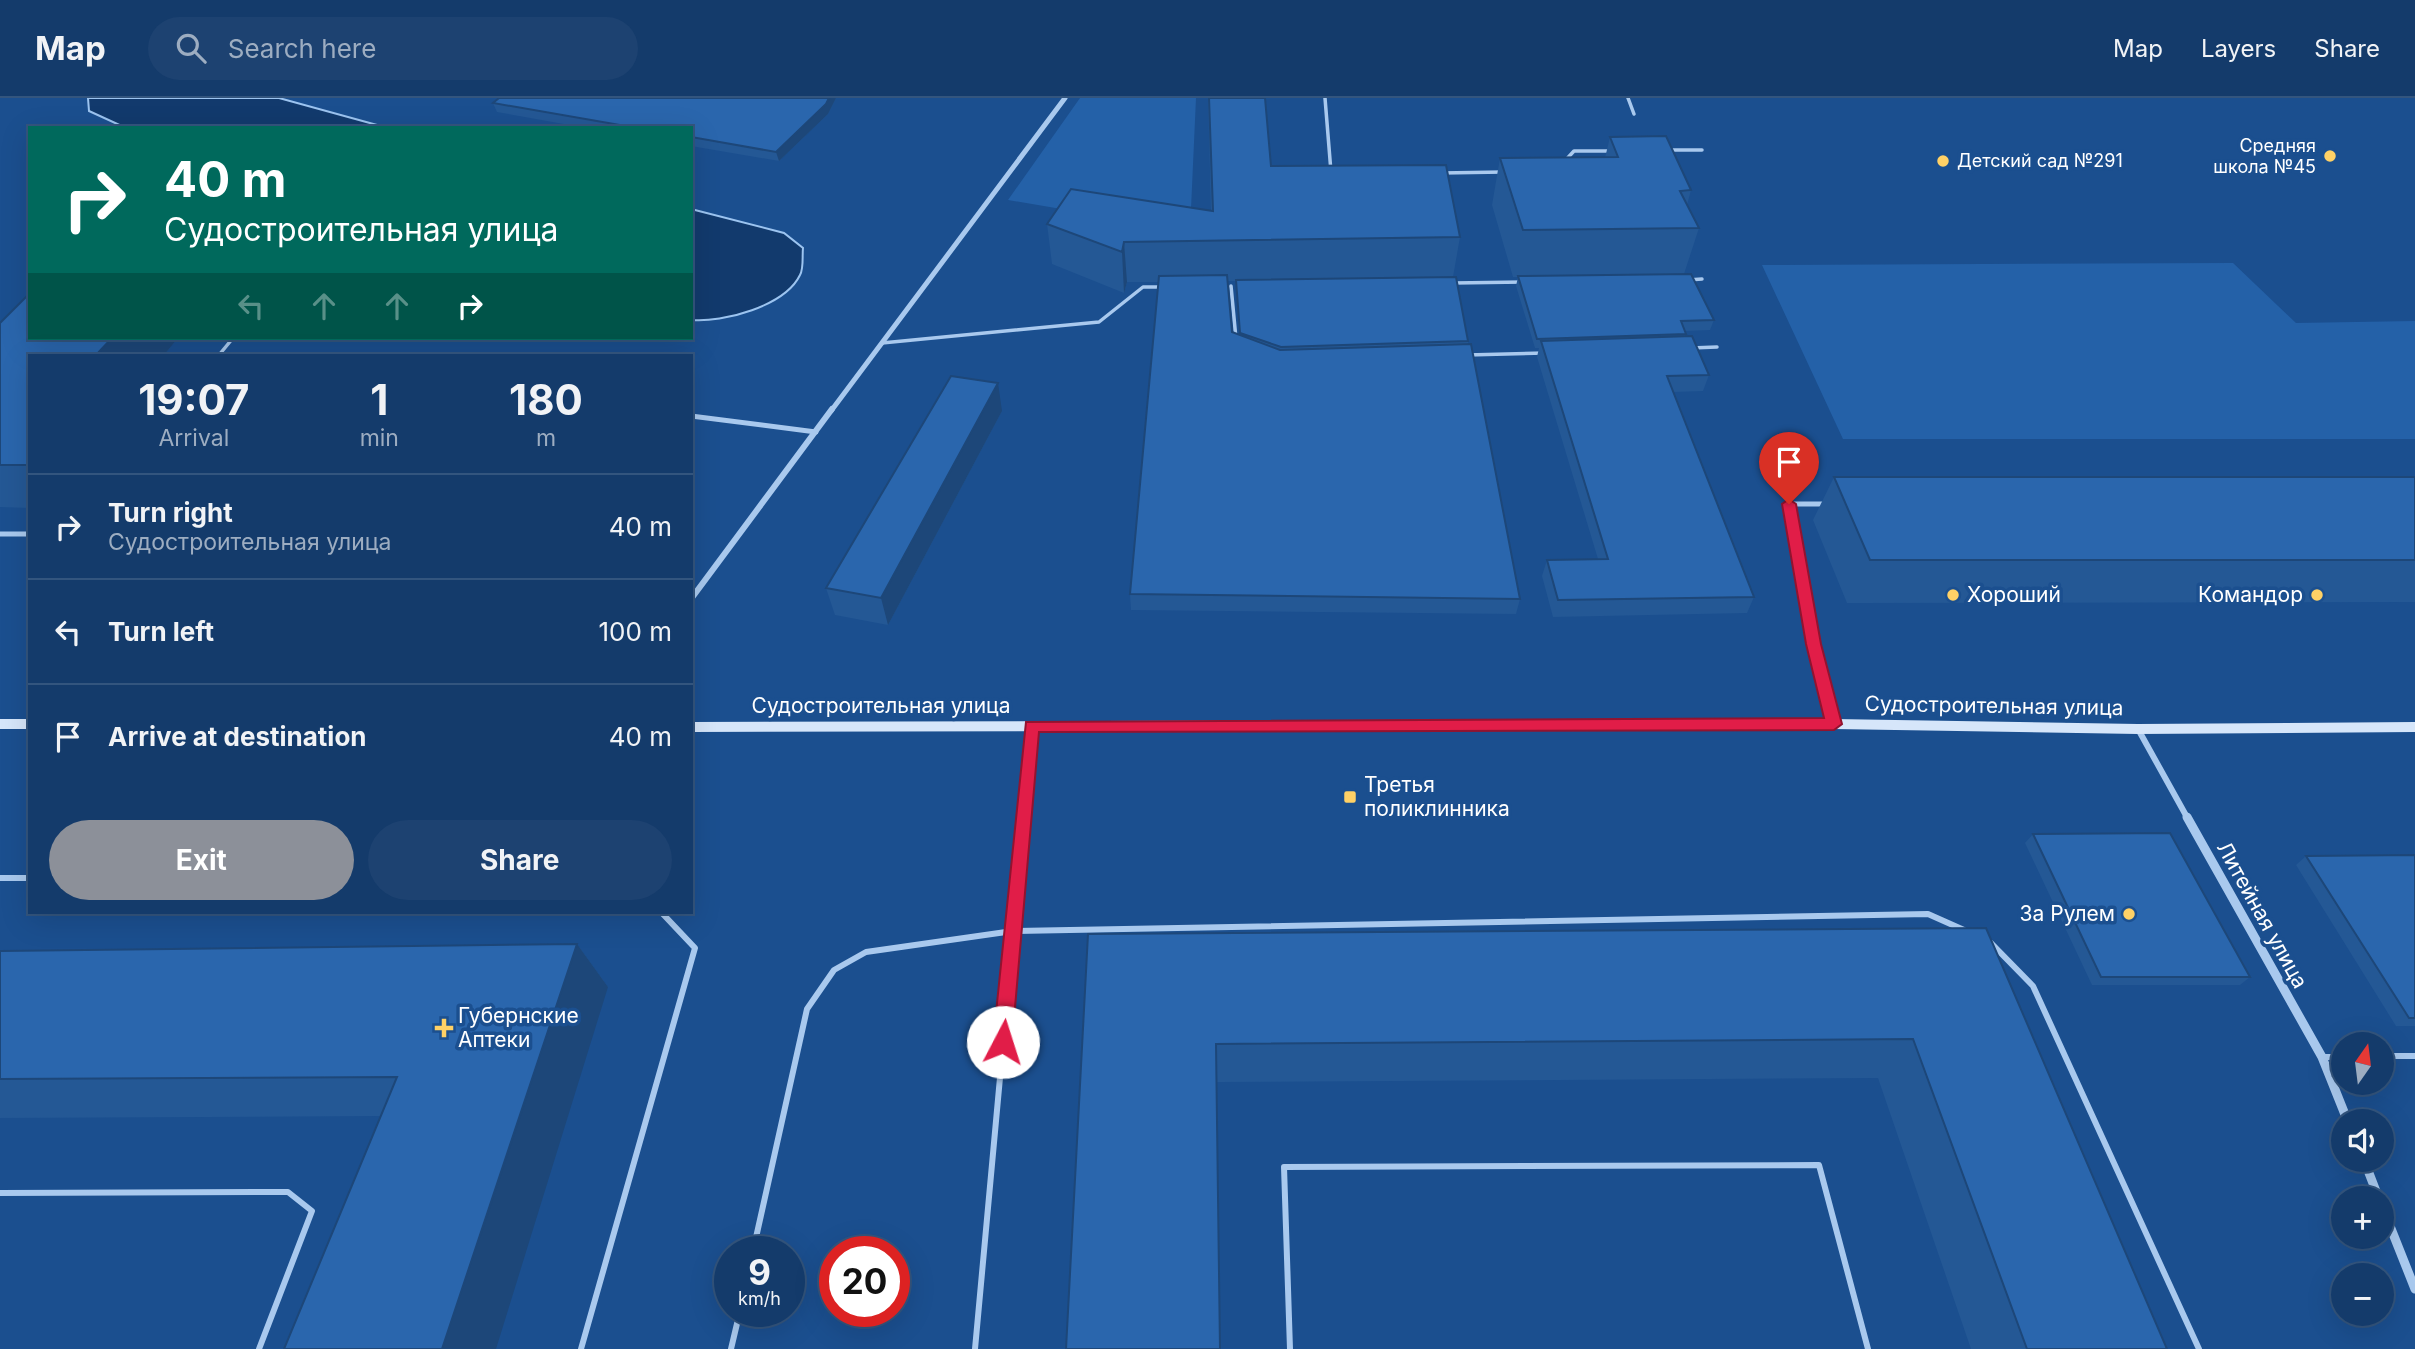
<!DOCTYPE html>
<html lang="en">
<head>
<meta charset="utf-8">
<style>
	:root { --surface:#143b6b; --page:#1d4271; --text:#f1f3f6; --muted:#9dadc1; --line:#33557e; --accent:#8c9099 }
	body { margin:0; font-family:Inter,sans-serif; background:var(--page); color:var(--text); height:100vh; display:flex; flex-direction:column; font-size:26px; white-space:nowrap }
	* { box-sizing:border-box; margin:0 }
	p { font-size:23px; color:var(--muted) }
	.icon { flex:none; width:38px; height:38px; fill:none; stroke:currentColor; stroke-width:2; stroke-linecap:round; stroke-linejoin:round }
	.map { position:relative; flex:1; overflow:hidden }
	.drawer { position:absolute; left:28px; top:256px; width:665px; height:560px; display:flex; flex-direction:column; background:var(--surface); border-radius:0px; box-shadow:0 7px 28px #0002,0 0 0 2px var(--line) }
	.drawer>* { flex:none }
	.guide { position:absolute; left:28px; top:28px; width:665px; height:214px; border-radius:0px; box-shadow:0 7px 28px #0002,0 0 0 2px var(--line); background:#00695c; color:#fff; overflow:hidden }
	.needle { width:46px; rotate:14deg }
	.controls { position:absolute; left:2331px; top:934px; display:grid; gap:14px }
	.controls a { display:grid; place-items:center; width:63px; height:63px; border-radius:50%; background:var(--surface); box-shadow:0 7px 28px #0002,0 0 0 2px var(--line); font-size:35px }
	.speed { position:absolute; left:714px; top:1138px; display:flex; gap:14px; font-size:35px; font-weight:700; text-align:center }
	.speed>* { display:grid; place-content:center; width:91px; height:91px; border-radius:50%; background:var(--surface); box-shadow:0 7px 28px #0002,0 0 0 2px var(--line); line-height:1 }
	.speed small { font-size:18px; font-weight:400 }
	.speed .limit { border:10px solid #d22; background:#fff; color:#111 }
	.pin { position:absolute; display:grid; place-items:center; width:60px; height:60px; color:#fff; margin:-72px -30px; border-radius:50% 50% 50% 0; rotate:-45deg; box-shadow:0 0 7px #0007 }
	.pin .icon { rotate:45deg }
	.me { position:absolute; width:77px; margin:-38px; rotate:5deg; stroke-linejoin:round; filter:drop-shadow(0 0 5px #0008) }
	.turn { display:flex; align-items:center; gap:24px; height:147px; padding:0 21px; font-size:32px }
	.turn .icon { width:91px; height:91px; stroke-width:2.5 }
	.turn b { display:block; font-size:49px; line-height:60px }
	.lanes { display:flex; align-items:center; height:66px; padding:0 21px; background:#0003; justify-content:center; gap:35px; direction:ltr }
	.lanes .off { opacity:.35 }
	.eta { display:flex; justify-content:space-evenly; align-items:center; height:119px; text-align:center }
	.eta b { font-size:42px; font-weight:700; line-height:49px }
	.cta { display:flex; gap:14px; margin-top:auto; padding:14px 21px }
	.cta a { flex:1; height:80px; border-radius:42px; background:var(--accent); color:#fff; font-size:28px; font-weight:700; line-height:80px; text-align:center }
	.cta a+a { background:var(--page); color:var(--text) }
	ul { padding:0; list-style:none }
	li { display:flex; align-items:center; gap:21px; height:105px; padding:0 21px; border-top:2px solid var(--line) }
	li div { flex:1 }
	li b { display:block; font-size:26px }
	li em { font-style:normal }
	header { display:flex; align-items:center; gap:42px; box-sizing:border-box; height:98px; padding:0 35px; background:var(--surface); border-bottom:2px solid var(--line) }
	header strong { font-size:33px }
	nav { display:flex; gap:38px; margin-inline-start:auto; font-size:24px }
	.search { width:490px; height:63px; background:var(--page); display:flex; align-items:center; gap:18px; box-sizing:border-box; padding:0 24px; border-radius:38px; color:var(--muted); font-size:26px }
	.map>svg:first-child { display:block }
	.green { fill:#2461a8 }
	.water { fill:#123a6d; stroke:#9cc4f0; stroke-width:2 }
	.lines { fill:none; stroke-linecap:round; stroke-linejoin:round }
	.service-far2 { stroke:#a9c9ee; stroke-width:3.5 }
	.service-far1 { stroke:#a9c9ee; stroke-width:5 }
	.service { stroke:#a9c9ee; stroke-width:6 }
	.minor-far2 { stroke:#a9c9ee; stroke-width:5 }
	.minor-far1 { stroke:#a9c9ee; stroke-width:6 }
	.minor { stroke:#a9c9ee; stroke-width:9 }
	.secondary { fill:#d6e6fa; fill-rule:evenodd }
	.wall { fill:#245895; fill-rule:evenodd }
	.shaded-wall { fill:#1d4779 }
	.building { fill:#2a66ad; stroke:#1d4779; stroke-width:2 }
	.route { fill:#e11d48; stroke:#92132f; stroke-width:2 }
	.poi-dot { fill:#ffd166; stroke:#1b4f8f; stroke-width:2.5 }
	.labels { text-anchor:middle; stroke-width:7; stroke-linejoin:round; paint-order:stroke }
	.far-poi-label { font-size:18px; fill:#fff; stroke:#1b4f8f; text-anchor:end }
	.poi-label { font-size:21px; fill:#fff; stroke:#1b4f8f; text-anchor:start }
	.street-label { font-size:21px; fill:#fff; stroke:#1b4f8f }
</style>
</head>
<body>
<header>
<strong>Map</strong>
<div class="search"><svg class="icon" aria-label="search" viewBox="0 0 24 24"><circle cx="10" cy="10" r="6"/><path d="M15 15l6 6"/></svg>Search here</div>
<nav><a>Map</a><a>Layers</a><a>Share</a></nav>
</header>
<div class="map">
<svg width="2415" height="1251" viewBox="0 0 2415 1251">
	<rect width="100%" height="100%" fill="#1b4f8f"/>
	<!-- green -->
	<path class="green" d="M 1080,0 L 1196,0 L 1190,133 L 1008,102 Z
		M 2233,165 L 2296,225 L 2415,223 L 2415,341 L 1843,341 L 1762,167 Z"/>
	<!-- water -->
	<path class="water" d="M 88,0 L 279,0 L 388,30 L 126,30 L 89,13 Z
		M 691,111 L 784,135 L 803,150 C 802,158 804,170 800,177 C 785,208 723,225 691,222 Z"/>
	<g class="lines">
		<!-- service-far2 -->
		<path class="service-far2" d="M 1325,0 L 1331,74
			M 1628,0 L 1634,16
			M 1666,52 L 1702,52
			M 1563,65 L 1574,53 L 1611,53
			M 1441,75 L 1504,74
			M 1688,182 L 1702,181
			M 1453,185 L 1524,184
			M 1231,188 L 1236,241
			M 882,245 L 1099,224 L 1143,189 L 1164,189
			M 1691,250 L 1717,249
			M 219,257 L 233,240
			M 1467,257 L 1545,255"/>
		<!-- service-far1 -->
		<path class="service-far1" d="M 691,318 L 816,334
			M 1827,406 L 1789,406 L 1814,546 L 1834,626
			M 0,436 L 30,436
			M 1024,721 L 1032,628"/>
		<!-- service -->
		<path class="service" d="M 0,780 L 30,780
			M 1989,843 L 2033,888 L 2199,1251
			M 2382,958 L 2415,958
			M 2322,959 L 2343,959
			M 0,1095 L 288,1094 L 312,1113 L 259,1251
			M 753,1153 L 807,911 L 834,872 L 866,854 L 1013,833 L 1928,816 L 1964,832
			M 581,1251 L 695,850 L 661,814
			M 731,1251 L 740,1213
			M 975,1251 L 1024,719
			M 1290,1251 L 1284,1069 L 1819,1067 L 1868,1251"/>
		<!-- minor-far2 -->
		<path class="minor-far2" d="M 831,313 L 1065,0"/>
		<!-- minor-far1 -->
		<path class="minor-far1" d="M 691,501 L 832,311
			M 2138,631 L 2188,721"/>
		<!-- minor -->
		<path class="minor" d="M 2187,719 L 2322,959 L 2348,1024
			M 2364,1062 L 2379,1101
			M 2382,1108 L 2415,1191"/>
		<!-- secondary -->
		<path class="secondary" d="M 0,621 L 30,621 L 30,631 L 0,631 Z
			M 1834,621 L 2138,626 L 2415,624 L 2415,634 L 2138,636 L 1834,631 L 691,634 L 691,624 Z"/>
	</g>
	<!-- wall -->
	<path class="wall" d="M 499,0 L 836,0 L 828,16 L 779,63 L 691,48 L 691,30 L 586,30 L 497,14 L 493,5 Z
		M 1208,0 L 1265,0 L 1271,68 L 1460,139 L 1453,179 L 1468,243 L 1468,246 L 1520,501 L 1516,516 L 1131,512 L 1130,496 L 1159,184 L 1127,184 L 1124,195 L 1052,166 L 1047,126 L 1211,113 ZM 1228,183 L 1236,183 L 1239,237 L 1232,234 Z
		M 1610,39 L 1691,92 L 1687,107 L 1699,130 L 1684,176 L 1714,222 L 1710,232 L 1685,233 L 1686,236 L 1685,238 L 1709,277 L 1703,293 L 1673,294 L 1754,499 L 1747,515 L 1553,519 L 1542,478 L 1547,462 L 1598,461 L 1537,259 L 1539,250 L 1535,250 L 1516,188 L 1518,179 L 1513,179 L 1492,107 L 1500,60 L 1605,60 Z
		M 0,225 L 30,240 L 178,240 L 164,257 L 30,257 L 30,410 L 0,409 Z
		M 1002,313 L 888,527 L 835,517 L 826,490 Z
		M 1834,379 L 2415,379 L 2415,504 L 1847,505 L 1813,422 Z
		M 2033,736 L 2250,879 L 2240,887 L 2092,887 L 2025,745 Z
		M 2415,757 L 2415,928 L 2396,928 L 2296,767 L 2306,758 Z
		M 1986,830 L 2167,1251 L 1971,1251 L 1878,980 L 1217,984 L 1088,836 Z
		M 577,846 L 608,889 L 381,1018 L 0,1020 L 0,853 Z"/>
	<!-- shaded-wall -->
	<path class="shaded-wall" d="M 829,0 L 836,0 L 828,16 L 779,63 L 776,54 Z
		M 1124,144 L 1127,184 L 1124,195 L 1122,154 Z
		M 112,240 L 178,240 L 164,257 L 96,257 Z
		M 998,285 L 1002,313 L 888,527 L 881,500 Z
		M 577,846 L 608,889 L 496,1251 L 442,1251 Z"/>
	<!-- building -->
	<path class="building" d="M 499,0 L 829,0 L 826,6 L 776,54 L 691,39 L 691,30 L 637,30 L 493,5 Z
		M 1209,0 L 1265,0 L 1271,68 L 1446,67 L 1460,139 L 1124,144 L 1122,154 L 1047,126 L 1071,91 L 1213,113 Z
		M 1666,38 L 1691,92 L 1680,93 L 1699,130 L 1523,132 L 1500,60 L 1618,59 L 1610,39 Z
		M 1691,176 L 1714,222 L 1681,223 L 1686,236 L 1537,241 L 1518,178 Z
		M 1227,177 L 1232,234 L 1280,252 L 1471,246 L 1520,501 L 1130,496 L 1159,178 Z
		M 1456,179 L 1468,243 L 1281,249 L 1240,235 L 1236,182 Z
		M 30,195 L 30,240 L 112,240 L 96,257 L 30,257 L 30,367 L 0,367 L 0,225 Z
		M 1692,238 L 1709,277 L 1667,278 L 1754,499 L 1558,502 L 1547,462 L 1608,461 L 1541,243 Z
		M 951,278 L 998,285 L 881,500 L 826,490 Z
		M 1834,379 L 2415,379 L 2415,462 L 1870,462 Z
		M 2170,735 L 2250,879 L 2101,879 L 2033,736 Z
		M 2415,757 L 2415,920 L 2409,920 L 2306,758 Z
		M 1986,830 L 2167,1251 L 2027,1251 L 1913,941 L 1216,946 L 1220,1251 L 1066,1251 L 1088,836 Z
		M 577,846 L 442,1251 L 284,1251 L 397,979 L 0,981 L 0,853 Z"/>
	<!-- route -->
	<path class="route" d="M 1789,401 L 1796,406 L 1821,546 L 1842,626 L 1834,632 L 1039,634 L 1012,944 L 1009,951 L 1003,953 L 996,951 L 993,944 L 1026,624 L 1824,620 L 1806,546 L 1782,406 Z"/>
	<!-- markers -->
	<g class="poi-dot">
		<circle cx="2330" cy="58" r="7"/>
		<circle cx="1943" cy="63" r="7"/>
		<circle cx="1953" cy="497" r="7"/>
		<circle cx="2317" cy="497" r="7"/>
		<rect x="1343" y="692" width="14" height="14" rx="3.5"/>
		<circle cx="2129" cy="816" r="7"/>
		<path d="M440.5 919.5h7v7h7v7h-7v7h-7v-7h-7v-7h7z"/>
	</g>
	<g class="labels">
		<!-- far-poi labels -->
		<g class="far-poi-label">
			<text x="2316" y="54">Средняя<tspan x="2316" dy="21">школа №45</tspan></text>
			<text x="1957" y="69" text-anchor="start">Детский сад №291</text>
		</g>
		<!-- poi labels -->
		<g class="poi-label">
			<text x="1967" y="504">Хороший</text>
			<text x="2303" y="504" text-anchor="end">Командор</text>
			<text x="1364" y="694">Третья<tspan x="1364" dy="24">поликлинника</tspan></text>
			<text x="2115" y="823" text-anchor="end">За Рулем</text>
			<text x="458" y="925">Губернские<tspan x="458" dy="24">Аптеки</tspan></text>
		</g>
		<!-- street labels -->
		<g class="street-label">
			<text x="881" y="615">Судостроительная улица</text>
			<text transform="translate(1994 608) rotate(1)" y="7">Судостроительная улица</text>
			<text transform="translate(2262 817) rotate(61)" y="7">Литейная улица</text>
		</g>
	</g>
</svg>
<div class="controls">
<a><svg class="needle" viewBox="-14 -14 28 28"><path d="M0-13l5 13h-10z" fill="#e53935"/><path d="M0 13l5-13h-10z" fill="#9dadc1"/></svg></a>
<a><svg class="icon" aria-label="sound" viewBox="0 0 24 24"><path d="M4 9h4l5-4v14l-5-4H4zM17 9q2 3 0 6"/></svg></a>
<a>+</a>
<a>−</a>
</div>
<div class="speed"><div>9<small>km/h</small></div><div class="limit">20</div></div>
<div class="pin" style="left:1789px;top:406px;background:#d93025"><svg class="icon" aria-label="arrive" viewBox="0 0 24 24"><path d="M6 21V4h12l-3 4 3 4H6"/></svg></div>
<svg class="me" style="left:1003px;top:944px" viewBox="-20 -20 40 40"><circle r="19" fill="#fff"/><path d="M0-13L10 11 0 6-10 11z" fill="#e11d48"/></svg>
<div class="guide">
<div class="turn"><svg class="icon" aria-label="right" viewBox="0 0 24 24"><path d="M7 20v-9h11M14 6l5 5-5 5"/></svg><div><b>40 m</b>Судостроительная улица</div></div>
<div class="lanes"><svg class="icon off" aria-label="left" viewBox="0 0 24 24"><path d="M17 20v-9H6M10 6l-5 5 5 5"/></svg><svg class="icon off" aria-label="ahead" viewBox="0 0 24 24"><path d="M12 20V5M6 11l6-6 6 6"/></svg><svg class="icon off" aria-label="ahead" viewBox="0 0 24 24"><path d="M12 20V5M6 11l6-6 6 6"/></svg><svg class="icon" aria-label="right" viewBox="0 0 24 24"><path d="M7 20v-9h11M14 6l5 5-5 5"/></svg></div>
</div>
<section class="drawer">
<div class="eta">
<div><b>19:07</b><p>Arrival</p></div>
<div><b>1</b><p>min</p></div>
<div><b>180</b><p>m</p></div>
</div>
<ul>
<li><svg class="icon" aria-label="right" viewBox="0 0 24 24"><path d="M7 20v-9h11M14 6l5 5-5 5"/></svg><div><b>Turn right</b><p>Судостроительная улица</p></div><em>40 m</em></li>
<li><svg class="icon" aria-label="left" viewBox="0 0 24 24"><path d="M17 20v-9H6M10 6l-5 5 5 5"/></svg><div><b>Turn left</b></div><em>100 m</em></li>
<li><svg class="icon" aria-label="arrive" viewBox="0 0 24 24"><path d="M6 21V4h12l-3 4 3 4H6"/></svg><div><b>Arrive at destination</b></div><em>40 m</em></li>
</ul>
<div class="cta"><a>Exit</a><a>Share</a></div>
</section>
</div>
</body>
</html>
